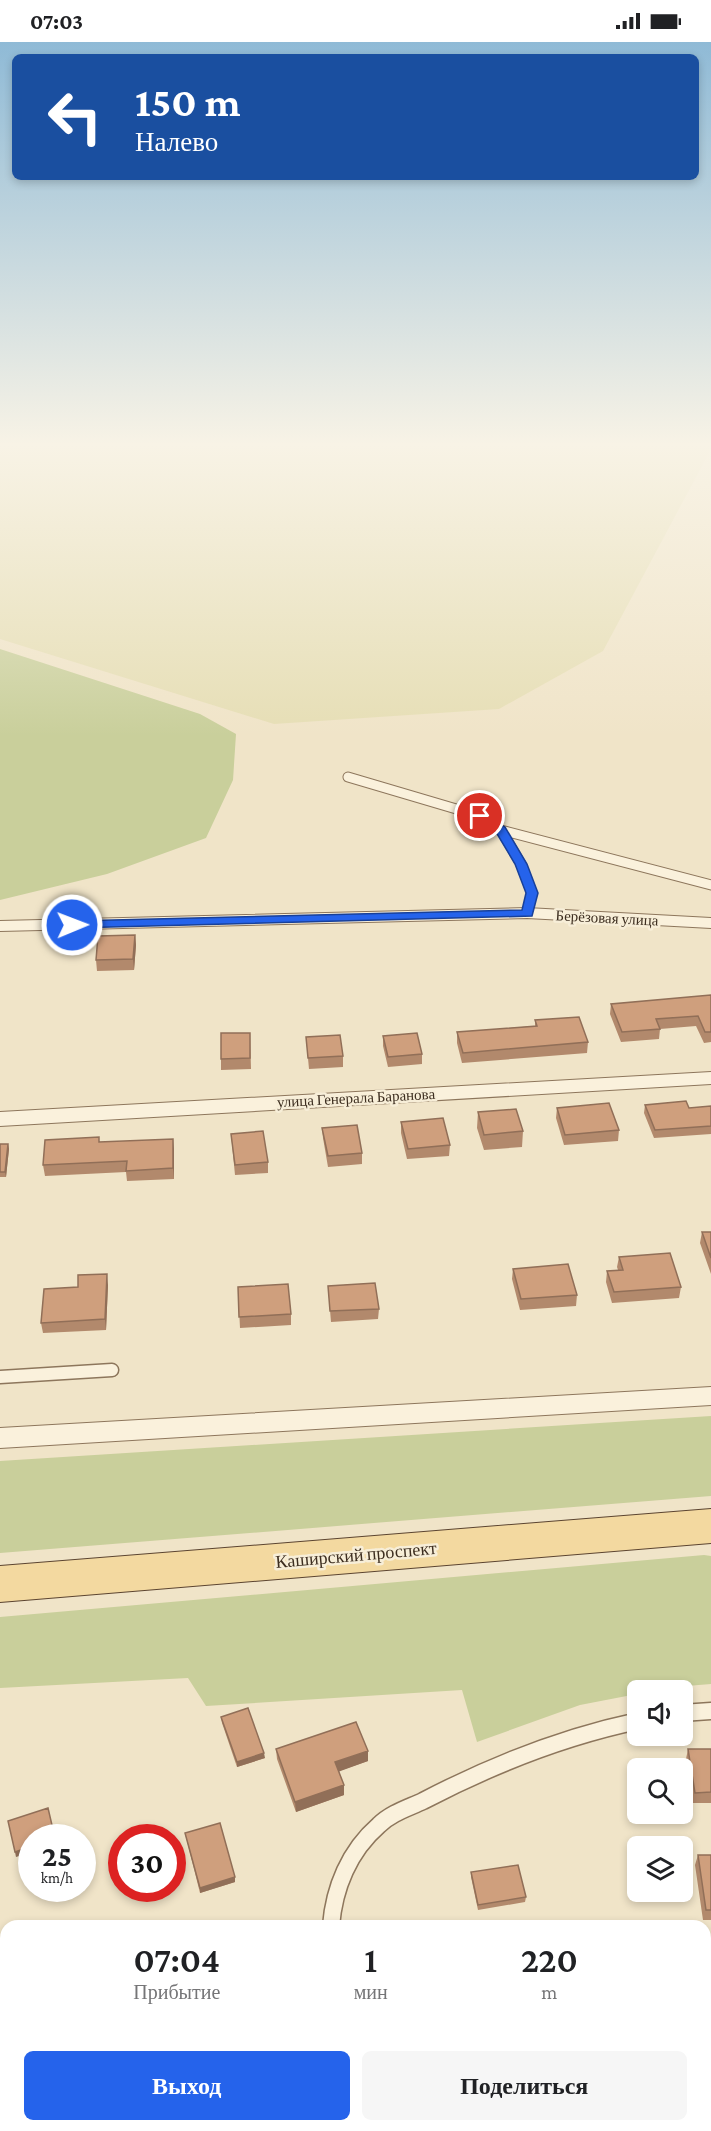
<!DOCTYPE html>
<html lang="ru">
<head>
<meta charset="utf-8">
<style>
	:root { --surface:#fff; --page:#f6f6f6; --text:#202124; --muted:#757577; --accent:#2563eb }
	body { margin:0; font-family:"Crimson Pro",serif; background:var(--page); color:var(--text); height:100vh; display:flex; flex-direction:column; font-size:22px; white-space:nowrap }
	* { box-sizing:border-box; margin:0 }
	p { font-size:20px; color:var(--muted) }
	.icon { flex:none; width:33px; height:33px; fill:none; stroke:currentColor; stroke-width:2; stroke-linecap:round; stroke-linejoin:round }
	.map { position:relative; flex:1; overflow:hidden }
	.drawer { position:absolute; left:0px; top:1878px; width:711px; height:212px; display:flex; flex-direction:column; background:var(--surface); border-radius:18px 18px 0 0; box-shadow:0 3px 9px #0003 }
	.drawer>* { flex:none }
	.banner { position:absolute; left:12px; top:12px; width:687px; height:126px; border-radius:9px; box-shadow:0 3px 9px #0003; background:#1a4fa0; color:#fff; overflow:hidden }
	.buttons { position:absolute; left:627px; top:1638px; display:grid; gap:12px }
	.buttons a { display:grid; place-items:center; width:66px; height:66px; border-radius:9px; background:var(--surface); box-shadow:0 3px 9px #0003; font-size:30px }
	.speed { position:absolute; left:18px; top:1782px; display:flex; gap:12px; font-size:30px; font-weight:700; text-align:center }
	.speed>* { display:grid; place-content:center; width:78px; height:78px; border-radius:50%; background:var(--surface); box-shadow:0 3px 9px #0003; line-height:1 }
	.speed small { font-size:15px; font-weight:400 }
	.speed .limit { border:9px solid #d22; background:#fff; color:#111 }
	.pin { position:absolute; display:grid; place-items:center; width:51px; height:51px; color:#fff; margin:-26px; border:3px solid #fff; border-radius:50%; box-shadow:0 2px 6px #0007 }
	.me { position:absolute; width:66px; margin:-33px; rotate:89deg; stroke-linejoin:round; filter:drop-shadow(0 0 4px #0008) }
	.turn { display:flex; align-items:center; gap:21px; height:126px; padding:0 24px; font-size:27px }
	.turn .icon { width:78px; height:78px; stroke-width:2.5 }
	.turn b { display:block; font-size:42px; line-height:51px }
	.eta { display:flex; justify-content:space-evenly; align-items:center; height:102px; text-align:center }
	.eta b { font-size:36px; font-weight:600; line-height:42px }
	.primary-button { display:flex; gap:12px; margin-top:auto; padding:12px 24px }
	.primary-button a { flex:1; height:69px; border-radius:9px; background:var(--accent); color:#fff; font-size:24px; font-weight:600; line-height:69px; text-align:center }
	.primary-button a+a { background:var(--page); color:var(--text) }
	.status { display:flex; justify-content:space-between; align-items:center; height:42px; padding:0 30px; background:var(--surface); direction:ltr }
	.status svg { height:16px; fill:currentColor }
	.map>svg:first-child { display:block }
	.farmland { fill:#e6deb5 }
	.green { fill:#c9cf9b }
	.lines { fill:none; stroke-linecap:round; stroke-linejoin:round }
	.lane-far2-casing { stroke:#8d765c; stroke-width:11 }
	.lane-far1-casing { stroke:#8d765c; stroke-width:15 }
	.lane-casing { stroke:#8d765c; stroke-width:19 }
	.street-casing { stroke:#8d765c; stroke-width:2 }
	.primary-casing { stroke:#5b4430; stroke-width:2 }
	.lane-far2 { stroke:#faf1dc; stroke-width:9 }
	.lane-far1 { stroke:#faf1dc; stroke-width:12 }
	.lane { stroke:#faf1dc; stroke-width:16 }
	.street { fill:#faf1dc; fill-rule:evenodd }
	.primary { fill:#f3d9a0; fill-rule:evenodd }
	.wall { fill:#b2896c }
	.shaded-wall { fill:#916f58 }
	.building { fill:#cf9f7d; stroke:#916f58; stroke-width:1.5 }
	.route { fill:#2563eb; stroke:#184099; stroke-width:1.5 }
	.labels { text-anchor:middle; stroke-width:5; stroke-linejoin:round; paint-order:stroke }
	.street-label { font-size:15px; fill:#3d2e20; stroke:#f7eed8 }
	.near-street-label { font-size:18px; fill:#3d2e20; stroke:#f7eed8 }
</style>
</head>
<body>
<div class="status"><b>07:03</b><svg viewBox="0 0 49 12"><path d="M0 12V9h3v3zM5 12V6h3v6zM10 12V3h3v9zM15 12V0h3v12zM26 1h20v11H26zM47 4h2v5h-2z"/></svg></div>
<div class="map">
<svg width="711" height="2089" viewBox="0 0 711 2089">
	<rect width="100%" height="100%" fill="#f0e4c8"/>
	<!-- farmland -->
	<path class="farmland" d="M 0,401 L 711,401 L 711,407 L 603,609 L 499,667 L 274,682 L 0,597 Z"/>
	<!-- green -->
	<path class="green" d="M 0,607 L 200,672 L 236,692 L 233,738 L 206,796 L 107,832 L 0,858 Z
		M 711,1374 L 711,1454 L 0,1511 L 0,1419 Z
		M 704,1513 L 711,1514 L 711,1642 L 638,1648 L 637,1652 L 580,1663 L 477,1700 L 462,1648 L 206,1664 L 188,1636 L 0,1646 L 0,1575 Z"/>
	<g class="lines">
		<!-- lane-far2 casing -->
		<g class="lane-far2-casing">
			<path id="lane-far2" d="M 348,735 L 480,774 L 501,788 L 521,822 L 532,851 L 527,871
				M 501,788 L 711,843"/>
		</g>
		<!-- lane-far1 casing -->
		<g class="lane-far1-casing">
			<path id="lane-far1" d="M 0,1335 L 112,1328"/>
		</g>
		<!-- lane casing -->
		<g class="lane-casing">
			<path id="lane" d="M 682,1671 L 711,1669
				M 331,1884 C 334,1846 349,1809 379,1783 C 391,1771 408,1766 423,1759 C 492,1723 562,1695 638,1679
				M 353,2084 L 354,2089"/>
		</g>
		<!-- street casing -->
		<g class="street-casing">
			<path id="street" d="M 527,866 L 711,876 L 711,886 L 527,876 L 0,889 L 0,879 Z
				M 711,1030 L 711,1042 L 0,1084 L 0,1070 Z
				M 711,1345 L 711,1363 L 0,1406 L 0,1386 Z"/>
		</g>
		<!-- primary casing -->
		<g class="primary-casing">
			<path id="primary" d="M 711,1467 L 711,1501 L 0,1560 L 0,1524 Z"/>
		</g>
		<!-- lane-far2 -->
		<use href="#lane-far2" class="lane-far2"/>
		<!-- lane-far1 -->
		<use href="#lane-far1" class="lane-far1"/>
		<!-- lane -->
		<use href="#lane" class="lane"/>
		<!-- street -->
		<use href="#street" class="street"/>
		<!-- primary -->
		<use href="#primary" class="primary"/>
	</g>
	<!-- wall -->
	<path class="wall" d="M 135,893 L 136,903 L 134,928 L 97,929 L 96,918 Z
		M 711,953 L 711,1000 L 704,1001 L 696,984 L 660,987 L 659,997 L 621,1000 L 610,972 L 611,962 Z
		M 535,978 L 588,1000 L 587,1011 L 462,1021 L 457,1001 L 457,990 L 535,984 Z
		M 250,991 L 251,1027 L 221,1028 L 221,1017 Z
		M 383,994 L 422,1012 L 422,1022 L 388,1025 L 383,1004 Z
		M 306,995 L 343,1014 L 343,1025 L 309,1027 Z
		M 645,1063 L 689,1066 L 711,1064 L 711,1092 L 654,1096 L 644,1071 Z
		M 557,1066 L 619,1088 L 618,1099 L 564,1103 L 556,1076 Z
		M 478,1070 L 523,1089 L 522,1105 L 484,1108 L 477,1086 Z
		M 401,1080 L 450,1103 L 449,1114 L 407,1117 L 401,1091 Z
		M 322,1086 L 362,1111 L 362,1122 L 328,1125 L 323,1096 Z
		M 231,1092 L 268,1120 L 268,1131 L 235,1133 Z
		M 100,1100 L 174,1107 L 174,1137 L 127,1139 L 126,1130 L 45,1134 L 43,1123 Z
		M 0,1102 L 8,1102 L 9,1107 L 6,1135 L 0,1135 Z
		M 702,1190 L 711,1190 L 711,1232 L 700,1201 Z
		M 619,1215 L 681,1245 L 679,1256 L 612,1261 L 606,1240 L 607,1229 L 618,1228 L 617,1225 Z
		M 513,1227 L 577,1253 L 576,1264 L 520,1268 L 512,1237 Z
		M 108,1243 L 106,1288 L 43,1291 L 41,1281 Z
		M 328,1244 L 379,1267 L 378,1277 L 331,1280 Z
		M 238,1245 L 291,1272 L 291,1283 L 240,1286 Z
		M 221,1675 L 265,1716 L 237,1725 L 222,1681 Z
		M 276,1707 L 368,1719 L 339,1729 L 344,1753 L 296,1770 L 277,1717 Z
		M 688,1707 L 711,1707 L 711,1761 L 693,1761 L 686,1717 Z
		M 185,1791 L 235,1840 L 200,1851 Z
		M 698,1813 L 711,1813 L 711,1878 L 703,1878 L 695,1823 Z
		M 471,1830 L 526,1855 L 525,1860 L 478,1868 L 471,1835 Z
		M 705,1956 L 711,1956 L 711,2031 L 705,2031 Z"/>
	<!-- shaded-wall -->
	<path class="shaded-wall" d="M 135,893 L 136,903 L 134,928 L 133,917 Z
		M 173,1097 L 174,1107 L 174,1137 L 173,1126 Z
		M 8,1102 L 9,1107 L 6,1135 L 5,1130 Z
		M 107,1232 L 108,1243 L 106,1288 L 105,1277 Z
		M 368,1709 L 368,1719 L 335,1731 L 335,1720 Z
		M 264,1711 L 265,1716 L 237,1725 L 237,1720 Z
		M 344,1743 L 344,1753 L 296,1770 L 295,1760 Z
		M 32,1804 L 32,1810 L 16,1815 L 15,1810 Z
		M 235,1835 L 235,1840 L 200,1851 L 200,1846 Z
		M 6,2074 L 6,2079 L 0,2081 L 0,2076 Z
		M 285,2084 L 285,2089 L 266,2089 Z"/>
	<!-- building -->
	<path class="building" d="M 135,893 L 133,917 L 96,918 L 98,894 Z
		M 711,953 L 711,990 L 705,990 L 698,974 L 656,977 L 660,987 L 622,990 L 611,962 Z
		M 579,975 L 588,1000 L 463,1011 L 457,990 L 537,984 L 535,978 Z
		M 221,991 L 250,991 L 250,1016 L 221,1017 Z
		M 417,991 L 422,1012 L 388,1015 L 383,994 Z
		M 340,993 L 343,1014 L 308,1016 L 306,995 Z
		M 686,1059 L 689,1066 L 711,1064 L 711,1084 L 655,1088 L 645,1063 Z
		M 609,1061 L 619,1088 L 565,1093 L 557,1066 Z
		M 516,1067 L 523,1089 L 484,1093 L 478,1070 Z
		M 443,1076 L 450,1103 L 408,1107 L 401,1080 Z
		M 357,1083 L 362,1111 L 328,1114 L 322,1086 Z
		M 263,1089 L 268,1120 L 235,1123 L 231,1092 Z
		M 99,1095 L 99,1100 L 173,1097 L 173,1126 L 126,1129 L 127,1119 L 43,1123 L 45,1098 Z
		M 0,1102 L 8,1102 L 5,1130 L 0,1130 Z
		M 702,1190 L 711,1190 L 711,1216 Z
		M 670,1211 L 681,1245 L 614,1250 L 607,1229 L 623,1228 L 619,1215 Z
		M 568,1222 L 577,1253 L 521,1257 L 513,1227 Z
		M 107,1232 L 105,1277 L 41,1281 L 44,1247 L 78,1245 L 78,1233 Z
		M 375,1241 L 379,1267 L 330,1269 L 328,1244 Z
		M 288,1242 L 291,1272 L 239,1275 L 238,1245 Z
		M 248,1666 L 264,1711 L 237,1720 L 221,1675 Z
		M 356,1680 L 368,1709 L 335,1720 L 344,1743 L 295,1760 L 276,1707 Z
		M 688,1707 L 711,1707 L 711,1750 L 695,1751 Z
		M 48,1766 L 55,1796 L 32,1796 L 32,1804 L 15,1810 L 8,1779 Z
		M 220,1781 L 235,1835 L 200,1846 L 185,1791 Z
		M 698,1813 L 711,1813 L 711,1868 L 706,1868 Z
		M 518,1823 L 526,1855 L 478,1863 L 471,1830 Z
		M 705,1956 L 711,1956 L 711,2022 L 705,2022 Z
		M 0,2036 L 6,2068 L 6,2074 L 0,2076 Z
		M 200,2084 L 285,2084 L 266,2089 L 201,2089 Z"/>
	<!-- sky -->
	<linearGradient id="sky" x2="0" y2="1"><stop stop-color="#8fbad6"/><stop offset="0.58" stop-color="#f8f3e6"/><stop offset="1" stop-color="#f8f3e6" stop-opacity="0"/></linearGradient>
	<rect width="711" height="694" fill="url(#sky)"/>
	<!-- route -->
	<path class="route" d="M 480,771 L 505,785 L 527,822 L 538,851 L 532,874 L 72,886 L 66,883 L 72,879 L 522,868 L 526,851 L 515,822 L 496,790 L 475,774 Z"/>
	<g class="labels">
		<!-- street labels -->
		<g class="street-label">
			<text transform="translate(607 876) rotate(3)" y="5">Берёзовая улица</text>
			<text transform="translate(356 1056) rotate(-3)" y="5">улица Генерала Баранова</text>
		</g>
		<!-- near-street labels -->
		<g class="near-street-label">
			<text transform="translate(356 1513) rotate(-5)" y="6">Каширский проспект</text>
		</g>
	</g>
</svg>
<div class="buttons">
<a><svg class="icon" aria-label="sound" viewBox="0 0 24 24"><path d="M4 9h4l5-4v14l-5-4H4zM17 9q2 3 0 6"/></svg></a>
<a><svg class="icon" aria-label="search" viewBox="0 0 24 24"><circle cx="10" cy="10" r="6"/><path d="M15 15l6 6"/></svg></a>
<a><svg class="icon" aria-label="layers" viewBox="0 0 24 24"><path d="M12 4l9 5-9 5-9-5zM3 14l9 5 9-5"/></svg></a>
</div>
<div class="speed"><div>25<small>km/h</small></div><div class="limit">30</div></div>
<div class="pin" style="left:480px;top:774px;background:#d93025"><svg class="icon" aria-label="arrive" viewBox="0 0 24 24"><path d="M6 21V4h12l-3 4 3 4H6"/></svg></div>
<svg class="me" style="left:72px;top:883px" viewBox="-20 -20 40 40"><circle r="17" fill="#2563eb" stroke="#fff" stroke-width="3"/><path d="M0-11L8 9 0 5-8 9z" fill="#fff"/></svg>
<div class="banner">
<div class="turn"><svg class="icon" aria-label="left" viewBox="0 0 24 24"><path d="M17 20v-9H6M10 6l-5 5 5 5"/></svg><div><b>150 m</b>Налево</div></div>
</div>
<section class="drawer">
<div class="eta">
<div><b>07:04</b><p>Прибытие</p></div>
<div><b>1</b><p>мин</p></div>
<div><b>220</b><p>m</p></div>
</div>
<div class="primary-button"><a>Выход</a><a>Поделиться</a></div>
</section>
</div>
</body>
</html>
